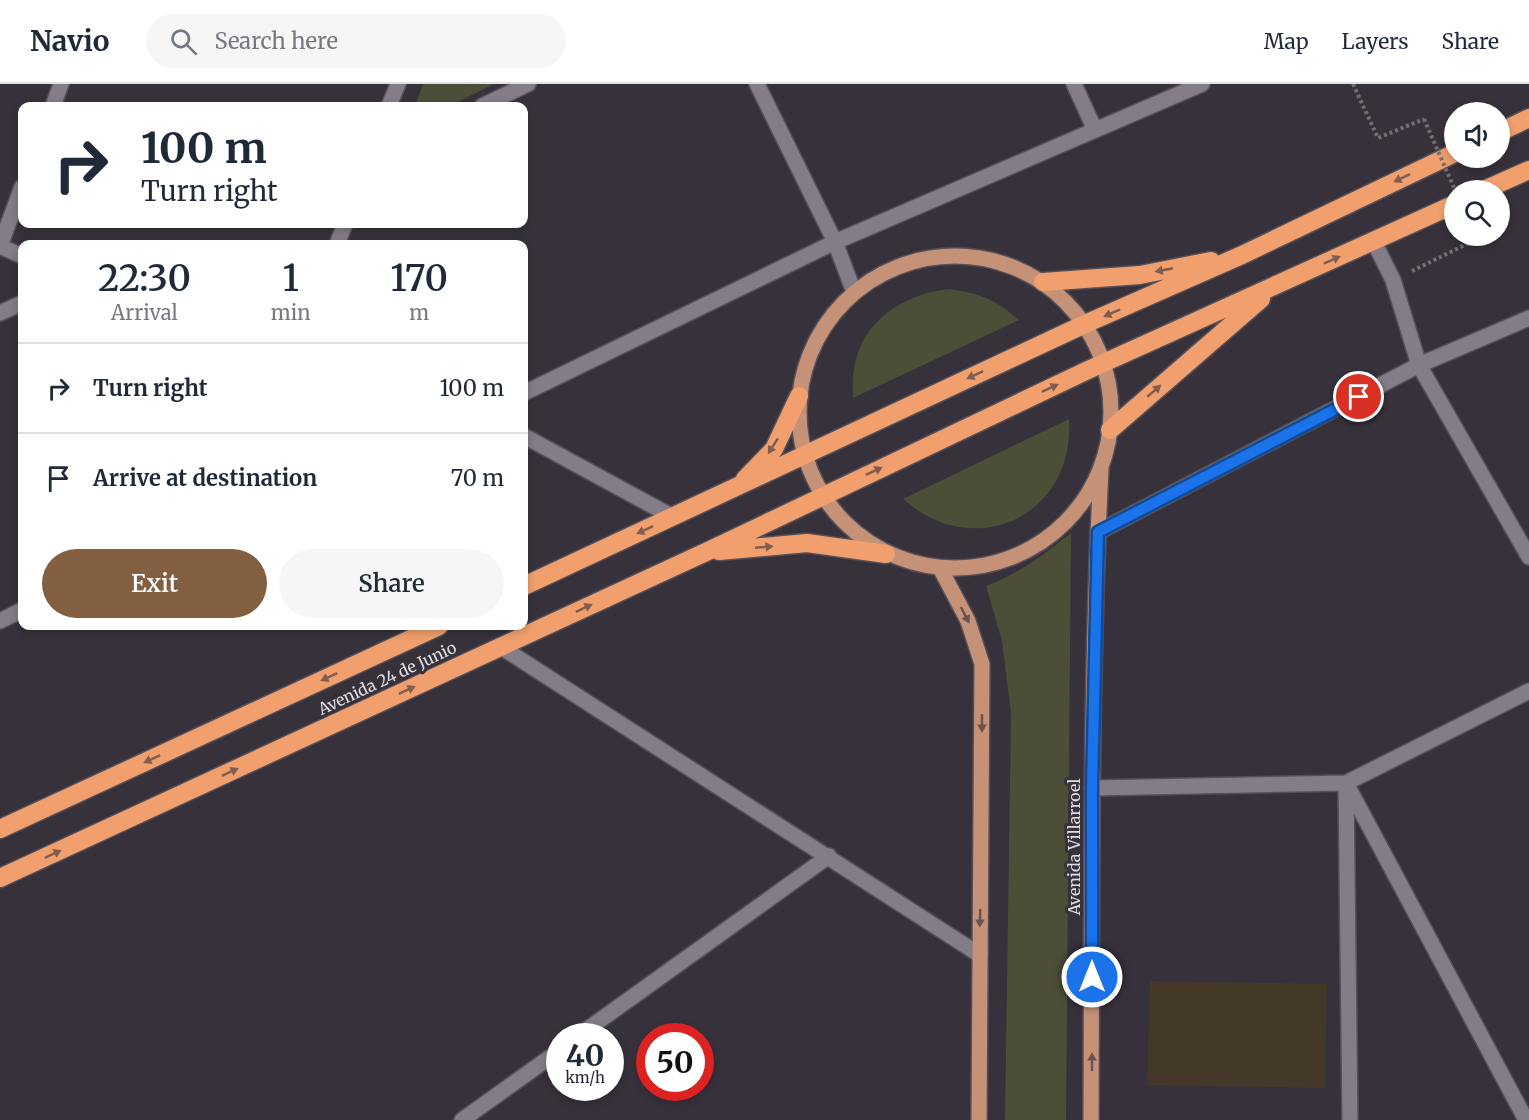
<!DOCTYPE html>
<html lang="en">
<head>
<meta charset="utf-8">
<style>
	:root { --surface:#fff; --page:#f6f6f7; --text:#1f2937; --muted:#747a83; --line:#e0e1e3; --accent:#815f40 }
	body { margin:0; font-family:Merriweather,serif; background:var(--page); color:var(--text); height:100vh; display:flex; flex-direction:column; font-size:22px; white-space:nowrap }
	* { box-sizing:border-box; margin:0 }
	p { font-size:20px; color:var(--muted) }
	.icon { flex:none; width:33px; height:33px; fill:none; stroke:currentColor; stroke-width:2; stroke-linecap:round; stroke-linejoin:round }
	.map { position:relative; flex:1; overflow:hidden }
	.side { position:absolute; left:18px; top:156px; width:510px; height:390px; display:flex; flex-direction:column; background:var(--surface); border-radius:12px; box-shadow:0 3px 9px #0003 }
	.side>* { flex:none }
	.hud { position:absolute; left:18px; top:18px; width:510px; height:126px; border-radius:12px; box-shadow:0 3px 9px #0003; background:#fff; color:var(--text); overflow:hidden }
	.tools { position:absolute; left:1444px; top:18px; display:grid; gap:12px }
	.tools a { display:grid; place-items:center; width:66px; height:66px; border-radius:50%; background:var(--surface); box-shadow:0 3px 9px #0003; font-size:30px }
	.speed { position:absolute; left:546px; top:939px; display:flex; gap:12px; font-size:30px; font-weight:700; text-align:center }
	.speed>* { display:grid; place-content:center; width:78px; height:78px; border-radius:50%; background:var(--surface); box-shadow:0 3px 9px #0003; line-height:1 }
	.speed small { font-size:15px; font-weight:400 }
	.speed .limit { border:9px solid #d22; background:#fff; color:#111 }
	.pin { position:absolute; display:grid; place-items:center; width:51px; height:51px; color:#fff; margin:-26px; border:3px solid #fff; border-radius:50%; box-shadow:0 2px 6px #0007 }
	.me { position:absolute; width:66px; margin:-33px; rotate:0deg; stroke-linejoin:round; filter:drop-shadow(0 0 4px #0008) }
	.turn { display:flex; align-items:center; gap:21px; height:126px; padding:0 24px; font-size:27px }
	.turn .icon { width:78px; height:78px; stroke-width:2.5 }
	.turn b { display:block; font-size:42px; line-height:51px }
	.eta { display:flex; justify-content:space-evenly; align-items:center; height:102px; text-align:center }
	.eta b { font-size:36px; font-weight:600; line-height:42px }
	.primary-button { display:flex; gap:12px; margin-top:auto; padding:12px 24px }
	.primary-button a { flex:1; height:69px; border-radius:36px; background:var(--accent); color:#fff; font-size:24px; font-weight:600; line-height:69px; text-align:center }
	.primary-button a+a { background:var(--page); color:var(--text) }
	ul { padding:0; list-style:none }
	li { display:flex; align-items:center; gap:18px; height:90px; padding:0 24px; border-top:2px solid var(--line) }
	li div { flex:1 }
	li b { display:block; font-size:22px }
	li em { font-style:normal }
	header { display:flex; align-items:center; gap:36px; box-sizing:border-box; height:84px; padding:0 30px; background:var(--surface); border-bottom:2px solid var(--line) }
	header strong { font-size:28px }
	nav { display:flex; gap:33px; margin-inline-start:auto; font-size:21px }
	.search { width:420px; height:54px; background:var(--page); display:flex; align-items:center; gap:15px; box-sizing:border-box; padding:0 21px; border-radius:33px; color:var(--muted); font-size:22px }
	.map>svg:first-child { display:block }
	.industrial { fill:#443929 }
	.green { fill:#4c4e38 }
	.lines { fill:none; stroke-linecap:round; stroke-linejoin:round }
	.minor-casing { stroke:#554f58; stroke-width:18 }
	.major-casing { stroke:#554f58; stroke-width:18 }
	.highway-casing { stroke:#554f58; stroke-width:21 }
	.path { stroke:#746f77; stroke-width:4; stroke-dasharray:3 3; stroke-linecap:butt }
	.minor { stroke:#847c88; stroke-width:15 }
	.major { stroke:#c59278; stroke-width:15 }
	.highway { stroke:#f1a06d; stroke-width:18 }
	.path-bridge { stroke:#746f77; stroke-width:4; stroke-dasharray:3 3; stroke-linecap:butt }
	.oneway { fill:#815d4f }
	.oneway2 { fill:#695350 }
	.route-casing { stroke:#114b97; stroke-width:15 }
	.route { stroke:#1a73e8; stroke-width:10 }
	.labels { text-anchor:middle; stroke-width:6; stroke-linejoin:round; paint-order:stroke }
	.street-label { font-size:16px; fill:#e1dde3; stroke:#37313b }
</style>
</head>
<body>
<header>
<strong>Navio</strong>
<div class="search"><svg class="icon" aria-label="search" viewBox="0 0 24 24"><circle cx="10" cy="10" r="6"/><path d="M15 15l6 6"/></svg>Search here</div>
<nav><a>Map</a><a>Layers</a><a>Share</a></nav>
</header>
<div class="map">
<svg width="1529" height="1036" viewBox="0 0 1529 1036">
	<rect width="100%" height="100%" fill="#37313b"/>
	<!-- industrial -->
	<path class="industrial" d="M 1150,897 L 1327,900 L 1325,1004 L 1147,1001 Z"/>
	<!-- green -->
	<path class="green" d="M 423,0 L 494,0 L 450,22 L 415,22 Z
		M 950,205 C 981,210 995,215 1019,236 L 853,314 C 853,305 852,295 854,286 C 860,237 905,209 950,205 Z
		M 1069,335 C 1075,432 975,479 903,415 Z
		M 1071,449 L 1066,1036 L 1005,1036 L 1011,629 L 1002,557 L 986,502 C 1019,490 1044,470 1071,449 Z"/>
	<g class="lines">
		<!-- minor casing -->
		<g class="minor-casing">
			<path id="minor" d="M 757,0 L 835,158 L 854,208
				M 1074,0 L 1095,46
				M 53,22 L 61,0
				M 389,22 L 398,0
				M 482,22 L 528,0
				M 1374,158 L 1393,196 L 1419,281 L 1529,473
				M 337,160 L 345,140
				M 0,162 L 22,103
				M 0,162 L 22,172
				M 0,229 L 22,219
				M 524,309 L 835,158 L 1202,0
				M 524,352 L 673,433
				M 1098,448 L 1419,281 L 1529,234
				M 0,537 L 22,526
				M 501,563 L 980,871
				M 1346,699 L 1526,1036
				M 1346,702 L 1350,1036
				M 1092,704 L 1346,699 L 1529,607
				M 578,952 L 829,772
				M 462,1036 L 560,966"/>
		</g>
		<!-- major casing -->
		<g class="major-casing">
			<path id="major" d="M799 328a156 156 0 1 1 312 0a156 156 0 1 1-312 0Z
				M 940,484 L 968,537 L 982,580 L 979,1036
				M 1091,1036 C 1092,819 1090,602 1101,385"/>
		</g>
		<!-- highway casing -->
		<g class="highway-casing">
			<path id="highway" d="M 1500,48 L 1529,34
				M 1484,106 L 1529,86
				M 1043,198 L 1140,191 L 1211,177
				M 1110,346 L 1261,215
				M 745,395 L 774,365 L 799,312
				M 719,467 L 807,459 L 886,470
				M 524,502 L 1085,240 L 1242,171 L 1455,69
				M 0,745 L 439,542
				M 0,794 L 706,468 L 1088,286 L 1455,120"/>
		</g>
		<!-- path -->
		<path class="path" d="M 1353,0 L 1378,54 L 1424,35
			M 1412,187 L 1477,155 L 1476,152"/>
		<!-- minor -->
		<use href="#minor" class="minor"/>
		<!-- major -->
		<use href="#major" class="major"/>
		<!-- highway -->
		<use href="#highway" class="highway"/>
		<!-- path-bridge -->
		<path class="path-bridge" d="M 1424,35 L 1455,106"/>
	</g>
	<!-- one-way arrows -->
	<defs><path id="oneway-solid" d="M-6-.8H1V-3.2L6.5 0L1 3.2V.8H-6Z" transform="scale(1.5)"/></defs>
	<g class="oneway">
		<use href="#oneway-solid" transform="translate(1402 94) rotate(154)"/>
		<use href="#oneway-solid" transform="translate(1332 176) rotate(-24)"/>
		<use href="#oneway-solid" transform="translate(1164 186) rotate(169)"/>
		<use href="#oneway-solid" transform="translate(1112 229) rotate(156)"/>
		<use href="#oneway-solid" transform="translate(975 291) rotate(155)"/>
		<use href="#oneway-solid" transform="translate(1050 304) rotate(-25)"/>
		<use href="#oneway-solid" transform="translate(1154 307) rotate(-41)"/>
		<use href="#oneway-solid" transform="translate(773 362) rotate(123)"/>
		<use href="#oneway-solid" transform="translate(874 387) rotate(-25)"/>
		<use href="#oneway-solid" transform="translate(645 446) rotate(155)"/>
		<use href="#oneway-solid" transform="translate(764 463) rotate(-5)"/>
		<use href="#oneway-solid" transform="translate(584 524) rotate(-25)"/>
		<use href="#oneway-solid" transform="translate(329 593) rotate(155)"/>
		<use href="#oneway-solid" transform="translate(407 606) rotate(-25)"/>
		<use href="#oneway-solid" transform="translate(152 675) rotate(155)"/>
		<use href="#oneway-solid" transform="translate(230 688) rotate(-25)"/>
		<use href="#oneway-solid" transform="translate(53 770) rotate(-25)"/>
	</g>
	<g class="oneway2">
		<use href="#oneway-solid" transform="translate(965 531) rotate(63)"/>
		<use href="#oneway-solid" transform="translate(982 639) rotate(90)"/>
		<use href="#oneway-solid" transform="translate(980 834) rotate(91)"/>
		<use href="#oneway-solid" transform="translate(1092 978) rotate(-90)"/>
	</g>
	<g class="lines">
		<!-- route casing -->
		<g class="route-casing">
			<path id="route" d="M 1092,893 L 1092,704 L 1098,448 L 1359,313"/>
		</g>
		<!-- route -->
		<use href="#route" class="route"/>
	</g>
	<g class="labels">
		<!-- street labels -->
		<g class="street-label">
			<text transform="translate(387 594) rotate(-25)" y="6">Avenida 24 de Junio</text>
			<text transform="translate(1074 763) rotate(-90)" y="6">Avenida Villarroel</text>
		</g>
	</g>
</svg>
<div class="tools">
<a><svg class="icon" aria-label="sound" viewBox="0 0 24 24"><path d="M4 9h4l5-4v14l-5-4H4zM17 9q2 3 0 6"/></svg></a>
<a><svg class="icon" aria-label="search" viewBox="0 0 24 24"><circle cx="10" cy="10" r="6"/><path d="M15 15l6 6"/></svg></a>
</div>
<div class="speed"><div>40<small>km/h</small></div><div class="limit">50</div></div>
<div class="pin" style="left:1359px;top:313px;background:#d93025"><svg class="icon" aria-label="arrive" viewBox="0 0 24 24"><path d="M6 21V4h12l-3 4 3 4H6"/></svg></div>
<svg class="me" style="left:1092px;top:893px" viewBox="-20 -20 40 40"><circle r="17" fill="#1a73e8" stroke="#fff" stroke-width="3"/><path d="M0-11L8 9 0 5-8 9z" fill="#fff"/></svg>
<div class="hud">
<div class="turn"><svg class="icon" aria-label="right" viewBox="0 0 24 24"><path d="M7 20v-9h11M14 6l5 5-5 5"/></svg><div><b>100 m</b>Turn right</div></div>
</div>
<section class="side">
<div class="eta">
<div><b>22:30</b><p>Arrival</p></div>
<div><b>1</b><p>min</p></div>
<div><b>170</b><p>m</p></div>
</div>
<ul>
<li><svg class="icon" aria-label="right" viewBox="0 0 24 24"><path d="M7 20v-9h11M14 6l5 5-5 5"/></svg><div><b>Turn right</b></div><em>100 m</em></li>
<li><svg class="icon" aria-label="arrive" viewBox="0 0 24 24"><path d="M6 21V4h12l-3 4 3 4H6"/></svg><div><b>Arrive at destination</b></div><em>70 m</em></li>
</ul>
<div class="primary-button"><a>Exit</a><a>Share</a></div>
</section>
</div>
</body>
</html>
